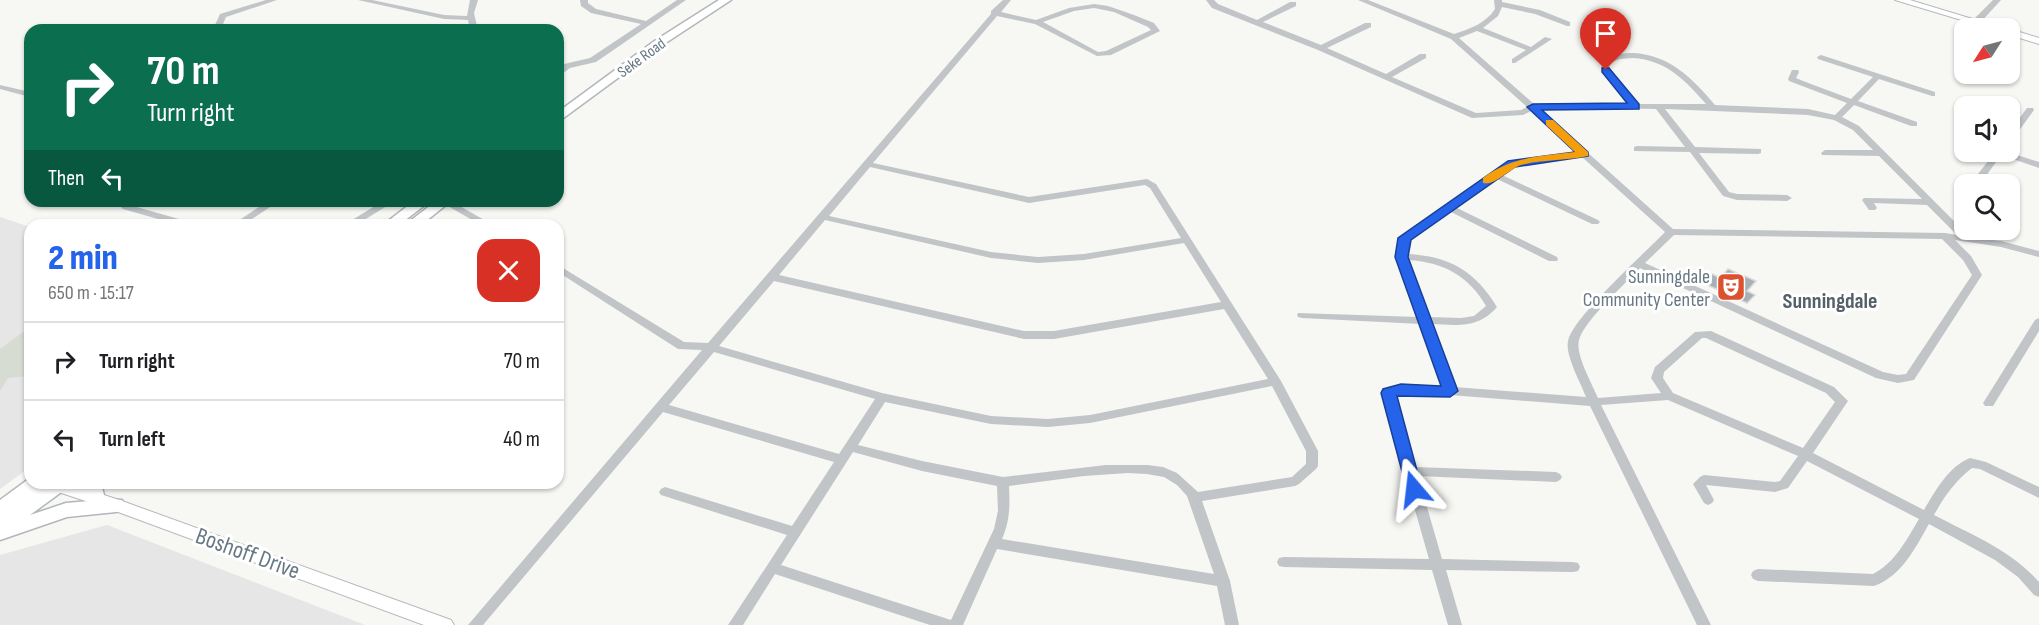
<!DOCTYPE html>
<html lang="en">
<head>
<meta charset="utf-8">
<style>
	:root { --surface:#fff; --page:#f6f6f6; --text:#202124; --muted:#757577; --line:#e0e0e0; --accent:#2563eb }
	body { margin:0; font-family:"Sofia Sans Condensed",sans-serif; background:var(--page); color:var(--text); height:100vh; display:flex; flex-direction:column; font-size:22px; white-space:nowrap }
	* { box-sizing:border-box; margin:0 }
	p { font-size:20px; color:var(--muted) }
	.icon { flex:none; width:33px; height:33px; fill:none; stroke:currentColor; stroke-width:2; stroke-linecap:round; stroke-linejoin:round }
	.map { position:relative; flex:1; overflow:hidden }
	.sheet { position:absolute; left:24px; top:219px; width:540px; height:270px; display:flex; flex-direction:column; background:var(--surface); border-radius:18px; box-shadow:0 2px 4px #0004 }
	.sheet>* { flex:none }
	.hud { position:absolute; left:24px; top:24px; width:540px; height:183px; border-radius:18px; box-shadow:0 2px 4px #0004; background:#0b6e4f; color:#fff; overflow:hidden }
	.needle { width:39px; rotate:234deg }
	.buttons { position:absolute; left:1954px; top:18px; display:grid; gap:12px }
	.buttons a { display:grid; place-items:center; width:66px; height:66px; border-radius:12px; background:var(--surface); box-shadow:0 2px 4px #0004; font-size:30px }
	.pin { position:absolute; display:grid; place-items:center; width:51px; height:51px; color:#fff; margin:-62px -26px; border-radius:50% 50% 50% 0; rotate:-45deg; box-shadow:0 0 6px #0007 }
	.pin .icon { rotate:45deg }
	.me { position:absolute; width:66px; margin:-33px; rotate:343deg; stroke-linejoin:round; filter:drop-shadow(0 0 4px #0008) }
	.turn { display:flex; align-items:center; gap:21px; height:126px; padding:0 24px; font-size:27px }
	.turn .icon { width:78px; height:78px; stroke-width:2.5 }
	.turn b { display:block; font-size:42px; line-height:51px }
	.then { display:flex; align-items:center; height:57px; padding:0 24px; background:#0003; gap:12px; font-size:22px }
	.round { display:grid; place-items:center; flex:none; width:63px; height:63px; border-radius:18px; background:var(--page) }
	.headline { display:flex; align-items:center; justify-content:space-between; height:102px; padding:0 24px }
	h1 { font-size:36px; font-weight:800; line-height:45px; color:var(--accent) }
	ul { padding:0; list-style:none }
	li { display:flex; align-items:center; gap:18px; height:78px; padding:0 24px; border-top:2px solid var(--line) }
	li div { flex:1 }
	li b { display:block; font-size:22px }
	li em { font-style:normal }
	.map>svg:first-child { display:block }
	.built { fill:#e5e6e5 }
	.green { fill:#d7dcd3 }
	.building { fill:#a7b0b5; stroke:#d9d9d7; stroke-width:1.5 }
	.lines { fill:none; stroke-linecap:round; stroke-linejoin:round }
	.secondary-casing { stroke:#b3b9bd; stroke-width:2 }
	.primary-casing { stroke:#b2b7bb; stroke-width:3 }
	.street { fill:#c1c5c8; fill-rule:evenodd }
	.secondary { fill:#fff; fill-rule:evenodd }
	.primary { fill:#fff; fill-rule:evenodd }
	.route { fill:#2563eb; stroke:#184099; stroke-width:1.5 }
	.slow { fill:#f59e0b }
	.labels { text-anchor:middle; stroke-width:6; stroke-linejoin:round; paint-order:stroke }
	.far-street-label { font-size:16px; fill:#677884; stroke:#fff }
	.poi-label { font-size:20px; fill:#677884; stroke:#fff; text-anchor:end }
	.quarter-label { font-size:22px; font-weight:bold; fill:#556169; stroke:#fff }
	.near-street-label { font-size:24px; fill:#677884; stroke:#fff }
</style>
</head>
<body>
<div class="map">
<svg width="2039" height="625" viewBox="0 0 2039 625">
	<rect width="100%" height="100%" fill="#f7f7f4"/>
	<!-- built -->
	<path class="built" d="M 0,217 L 30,227 L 30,467 L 0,489 Z
		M 107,525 L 365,625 L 0,625 L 0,555 Z"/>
	<!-- green -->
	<path class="green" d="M 30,327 L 30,376 L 8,378 L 0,391 L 0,349 Z"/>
	<!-- building -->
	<path class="building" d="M 1728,269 L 1756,281 L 1747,291 L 1755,295 L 1747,303 L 1703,283 L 1712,274 L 1720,278 Z"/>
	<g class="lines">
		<!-- secondary casing -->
		<g class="secondary-casing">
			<path id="secondary" d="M 1895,0 L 1910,0 L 2002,28 L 1988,28 Z
				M 2010,29 L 2039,38 L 2039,44 L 2010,35 Z
				M 41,483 L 68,483 L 122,501 L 451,620 L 454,625 L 424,625 L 110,509 L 43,487 Z"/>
		</g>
		<!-- primary casing -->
		<g class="primary-casing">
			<path id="primary" d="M 719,0 L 731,0 L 664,44 L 558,122 L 558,112 L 656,40 Z
				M 414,201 L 430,201 L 399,225 L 383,225 Z
				M 436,201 L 451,201 L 421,225 L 405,225 Z
				M 30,478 L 30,483 L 45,483 L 43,487 L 48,483 L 70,483 L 67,488 L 30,515 L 66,503 L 89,501 L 83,483 L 101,483 L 105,499 L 122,500 L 125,505 L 122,510 L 116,512 L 67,517 L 0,540 L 0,500 Z"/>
		</g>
		<!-- street -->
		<path class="street" d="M 266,0 L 277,0 L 226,17 L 223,24 L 234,30 L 224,30 L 215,25 L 220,14 Z
			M 358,0 L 372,0 L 444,15 L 467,16 L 470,0 L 478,0 L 474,13 L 478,30 L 470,30 L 468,20 L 444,19 Z
			M 580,0 L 588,0 L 588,3 L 596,9 L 646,21 L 677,0 L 686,0 L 596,62 L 570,68 L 558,77 L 558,71 L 564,64 L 590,58 L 641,24 L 591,13 L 581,6 Z
			M 1003,0 L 1011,0 L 1001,12 L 1036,20 L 1069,8 L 1094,4 L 1108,6 L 1134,15 L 1154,23 L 1160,31 L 1111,55 L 1097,56 L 1035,24 L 997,16 L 873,163 L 1029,197 L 1147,179 L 1156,184 L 1281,381 L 1318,451 L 1318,466 L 1316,469 L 1299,484 L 1295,486 L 1202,501 L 1230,581 L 1239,625 L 1225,625 L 1217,586 L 997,549 L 963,625 L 930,625 L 775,574 L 743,625 L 728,625 L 787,535 L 661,495 L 659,492 L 661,489 L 665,487 L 792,526 L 834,462 L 663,412 L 483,625 L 468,625 L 702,350 L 678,349 L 558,272 L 558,265 L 684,342 L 708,343 L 991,14 L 991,11 ZM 1094,8 L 1114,12 L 1148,27 L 1151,30 L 1106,51 L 1098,52 L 1043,22 L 1074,11 ZM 870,167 L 1029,203 L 1145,185 L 1150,188 L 1181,238 L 1084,254 L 1038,257 L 991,252 L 829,216 ZM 825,220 L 991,258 L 1038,263 L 1084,260 L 1184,243 L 1221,302 L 1054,331 L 1024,331 L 779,275 ZM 774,281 L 1024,339 L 1054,339 L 1224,309 L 1268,379 L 1090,415 L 1048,419 L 991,416 L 882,393 L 719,346 ZM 714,352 L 875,399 L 839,454 L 669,405 ZM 1272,386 L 1306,451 L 1306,464 L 1292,477 L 1198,492 L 1177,473 L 1163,467 L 1147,465 L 1106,465 L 1003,477 L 922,461 L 858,445 L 885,402 L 991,424 L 1048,427 L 1090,423 ZM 853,452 L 922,471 L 997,486 L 998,511 L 994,529 L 951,620 L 781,565 ZM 1128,473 L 1147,474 L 1164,477 L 1177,485 L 1187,496 L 1214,574 L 1002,539 C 1010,521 1010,505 1009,486 L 1084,476 Z
			M 1206,0 L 1214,0 L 1218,4 L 1257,20 L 1290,2 L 1296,2 L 1296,6 L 1263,22 L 1321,45 L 1365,23 L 1371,23 L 1371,27 L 1327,48 L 1386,74 L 1420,54 L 1426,54 L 1426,58 L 1392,77 L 1476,113 L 1521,110 L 1527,107 L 1451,39 L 1358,0 L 1368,0 L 1454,34 C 1470,29 1486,23 1495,9 L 1494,0 L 1502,0 L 1502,2 L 1540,10 L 1570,22 L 1570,26 L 1567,26 L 1535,14 L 1502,7 L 1498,16 L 1483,28 L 1531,47 L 1545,37 L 1552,39 L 1515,63 L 1512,63 L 1512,59 L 1526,50 L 1477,31 L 1459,38 L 1534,104 L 1554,103 L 1628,103 L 1602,70 L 1601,62 C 1610,55 1622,53 1633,53 C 1670,55 1692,78 1715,105 L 1808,109 L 1835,115 L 1847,103 L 1789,81 L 1788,79 L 1792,70 L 1798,70 L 1799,72 L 1796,78 L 1803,81 L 1851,99 L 1873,77 L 1818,59 L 1817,57 L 1821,55 L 1935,92 L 1935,96 L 1932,96 L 1879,79 L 1858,101 L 1917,122 L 1917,126 L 1911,126 L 1854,105 L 1842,117 L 1859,126 L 1970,237 L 2001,241 L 2039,251 L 2039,257 L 2001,247 L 1955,240 L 1971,256 L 1982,275 L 1914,380 L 1898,383 L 1876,378 L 1640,268 C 1625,284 1584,321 1579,340 C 1575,354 1592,384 1598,398 L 1661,393 L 1651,378 L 1655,367 L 1695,332 L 1711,331 L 1834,387 L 1848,401 L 1813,453 L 1924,510 C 1935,491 1949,466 1970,458 L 1986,462 L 2039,487 L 2039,498 L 1980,469 L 1972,468 C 1955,481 1944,497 1934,515 C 1970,534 2011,550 2039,582 L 2039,597 L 2034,595 L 2018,577 L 1995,560 L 1929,524 C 1915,548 1902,576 1874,586 L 1758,581 L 1753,579 L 1751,575 L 1753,571 L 1758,569 L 1873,574 C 1895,563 1907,539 1919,519 L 1807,461 L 1788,488 L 1775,492 L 1706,485 L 1714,500 L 1712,503 L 1708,505 L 1704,503 L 1693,484 L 1700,477 L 1704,475 L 1775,482 L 1780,481 L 1798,456 L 1668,400 L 1601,405 L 1711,625 L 1697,625 L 1590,406 L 1450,395 L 1395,395 L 1394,397 L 1415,467 L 1556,472 L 1560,474 L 1562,477 L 1560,480 L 1556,482 L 1418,476 L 1442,559 L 1573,562 L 1578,563 L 1580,567 L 1578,571 L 1573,572 L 1446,570 L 1462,625 L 1448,625 L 1432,570 L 1284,567 L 1279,566 L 1277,562 L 1279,558 L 1284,557 L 1429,559 L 1405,475 L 1402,471 L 1403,469 L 1382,396 L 1388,388 L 1392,387 L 1443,387 L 1421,324 L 1302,318 L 1298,317 L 1297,315 L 1298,313 L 1418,317 L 1397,257 L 1401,236 L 1509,162 L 1577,152 L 1531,111 L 1523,115 L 1472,118 L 1318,50 L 1212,8 ZM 1633,58 C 1666,60 1685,80 1706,104 L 1637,104 L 1610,70 L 1609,63 L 1620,59 ZM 1554,107 L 1656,109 L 1685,147 L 1637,146 L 1634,147 L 1634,151 L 1690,152 L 1723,196 L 1737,200 L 1787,201 L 1792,198 L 1787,195 L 1737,194 L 1729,192 L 1699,153 L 1758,154 L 1761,153 L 1761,149 L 1695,147 L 1665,109 L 1808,115 L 1834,120 L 1853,130 L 1873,150 L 1825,150 L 1821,153 L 1822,155 L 1879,156 L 1922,199 L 1864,198 L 1862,200 L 1869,210 L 1875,210 L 1877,208 L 1874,203 L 1927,205 L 1957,235 L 1945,233 L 1673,229 L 1539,109 ZM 1582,157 L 1665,232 C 1646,252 1572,318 1568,341 C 1565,356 1581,383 1586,397 L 1454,387 L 1431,324 C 1458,325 1478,329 1497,307 C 1475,271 1450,256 1407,254 L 1409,239 L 1449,211 L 1549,261 L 1557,261 L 1558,259 L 1557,257 L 1455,207 L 1497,179 L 1592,224 L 1598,224 L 1600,222 L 1598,220 L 1502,175 L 1515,166 ZM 1674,235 L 1942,239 L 1963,260 L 1972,275 L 1906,374 L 1898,375 L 1883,372 L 1645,263 ZM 1408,260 C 1443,262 1469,276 1486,306 L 1474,316 L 1461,318 L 1429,317 ZM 1702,338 L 1706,338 L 1826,393 L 1835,402 L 1803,448 L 1673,393 L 1663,378 L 1664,372 Z
			M 1993,0 L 2001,0 L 1979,24 L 1973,24 L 1973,20 Z
			M 0,85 L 30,92 L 30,97 L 0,89 Z
			M 2027,108 L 2033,108 L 2034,110 L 2013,139 L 2010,140 L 2010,131 Z
			M 1995,152 L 2008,152 L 2039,162 L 2039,168 L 2001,155 L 1986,176 L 1980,176 L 1978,174 Z
			M 268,201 L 279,201 L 243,225 L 232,225 Z
			M 383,201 L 395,201 L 356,225 L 344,225 Z
			M 439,201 L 451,201 L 493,225 L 481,225 Z
			M 126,204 L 193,223 L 195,225 L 179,225 L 123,209 L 121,207 L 123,205 Z
			M 2039,318 L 2039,331 L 1993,406 L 1985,406 L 1983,403 L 1985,400 L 2035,320 Z"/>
		<!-- secondary -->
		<use href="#secondary" class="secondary"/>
		<!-- primary -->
		<use href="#primary" class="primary"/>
	</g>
	<!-- route -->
	<path class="route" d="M 1602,68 L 1609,68 L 1639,104 L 1639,109 L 1542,110 L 1588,152 L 1588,156 L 1515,167 L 1411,240 L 1408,257 L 1458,391 L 1450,397 L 1397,396 L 1422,489 L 1414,496 L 1408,494 L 1381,393 L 1383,389 L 1401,384 L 1441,386 L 1395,257 L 1398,238 L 1508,161 L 1575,152 L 1527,107 L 1533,104 L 1627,103 L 1602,72 Z"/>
	<!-- slow -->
	<path class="slow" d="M 1546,120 L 1553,120 L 1588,152 L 1588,156 C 1567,161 1542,159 1521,165 C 1509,169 1495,186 1483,183 L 1483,178 C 1511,157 1540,156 1575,152 L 1546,125 Z"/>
	<!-- icons -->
	<defs>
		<g id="theatre-square" transform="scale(1.5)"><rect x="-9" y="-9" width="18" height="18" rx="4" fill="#dd512e" stroke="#fff"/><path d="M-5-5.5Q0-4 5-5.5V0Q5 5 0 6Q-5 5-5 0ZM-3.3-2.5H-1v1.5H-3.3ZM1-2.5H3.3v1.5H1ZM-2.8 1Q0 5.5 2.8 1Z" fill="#fff"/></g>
	</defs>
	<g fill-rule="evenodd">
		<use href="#theatre-square" x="1731" y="287"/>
	</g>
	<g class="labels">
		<!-- far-street labels -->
		<g class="far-street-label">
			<text transform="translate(641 57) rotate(-36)" y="6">Seke Road</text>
		</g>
		<!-- poi labels -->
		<g class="poi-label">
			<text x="1710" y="283">Sunningdale<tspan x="1710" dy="23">Community Center</tspan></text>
		</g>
		<!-- quarter labels -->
		<g class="quarter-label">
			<text x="1830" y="308">Sunningdale</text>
		</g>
		<!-- near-street labels -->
		<g class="near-street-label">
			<text transform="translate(248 553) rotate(20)" y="8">Boshoff Drive</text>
		</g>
	</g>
</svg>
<div class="buttons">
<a><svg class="needle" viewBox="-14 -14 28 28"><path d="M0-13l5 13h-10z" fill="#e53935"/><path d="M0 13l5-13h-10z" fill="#757577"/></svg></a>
<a><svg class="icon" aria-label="sound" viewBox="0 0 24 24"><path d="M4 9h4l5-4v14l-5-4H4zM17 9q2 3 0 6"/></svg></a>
<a><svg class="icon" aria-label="search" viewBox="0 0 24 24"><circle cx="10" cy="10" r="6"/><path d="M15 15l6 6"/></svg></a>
</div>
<div class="pin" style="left:1606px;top:70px;background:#d93025"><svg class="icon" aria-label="arrive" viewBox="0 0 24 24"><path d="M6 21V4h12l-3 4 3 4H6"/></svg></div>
<svg class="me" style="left:1414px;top:489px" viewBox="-20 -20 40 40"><path d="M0-17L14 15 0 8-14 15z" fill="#2563eb" stroke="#fff" stroke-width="4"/></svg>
<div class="hud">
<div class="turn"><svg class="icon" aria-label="right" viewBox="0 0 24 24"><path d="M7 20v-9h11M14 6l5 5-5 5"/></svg><div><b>70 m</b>Turn right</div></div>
<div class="then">Then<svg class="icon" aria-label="left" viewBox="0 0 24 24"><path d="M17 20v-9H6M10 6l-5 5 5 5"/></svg></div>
</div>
<section class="sheet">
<div class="headline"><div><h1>2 min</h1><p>650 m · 15:17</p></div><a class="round" style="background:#d93025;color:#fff"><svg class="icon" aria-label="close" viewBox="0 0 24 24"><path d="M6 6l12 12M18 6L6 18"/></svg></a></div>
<ul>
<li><svg class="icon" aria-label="right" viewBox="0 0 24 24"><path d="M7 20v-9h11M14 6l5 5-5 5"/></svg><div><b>Turn right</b></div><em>70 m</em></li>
<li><svg class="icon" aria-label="left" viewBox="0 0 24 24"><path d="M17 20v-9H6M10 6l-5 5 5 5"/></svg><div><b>Turn left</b></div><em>40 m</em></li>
</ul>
</section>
</div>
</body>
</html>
